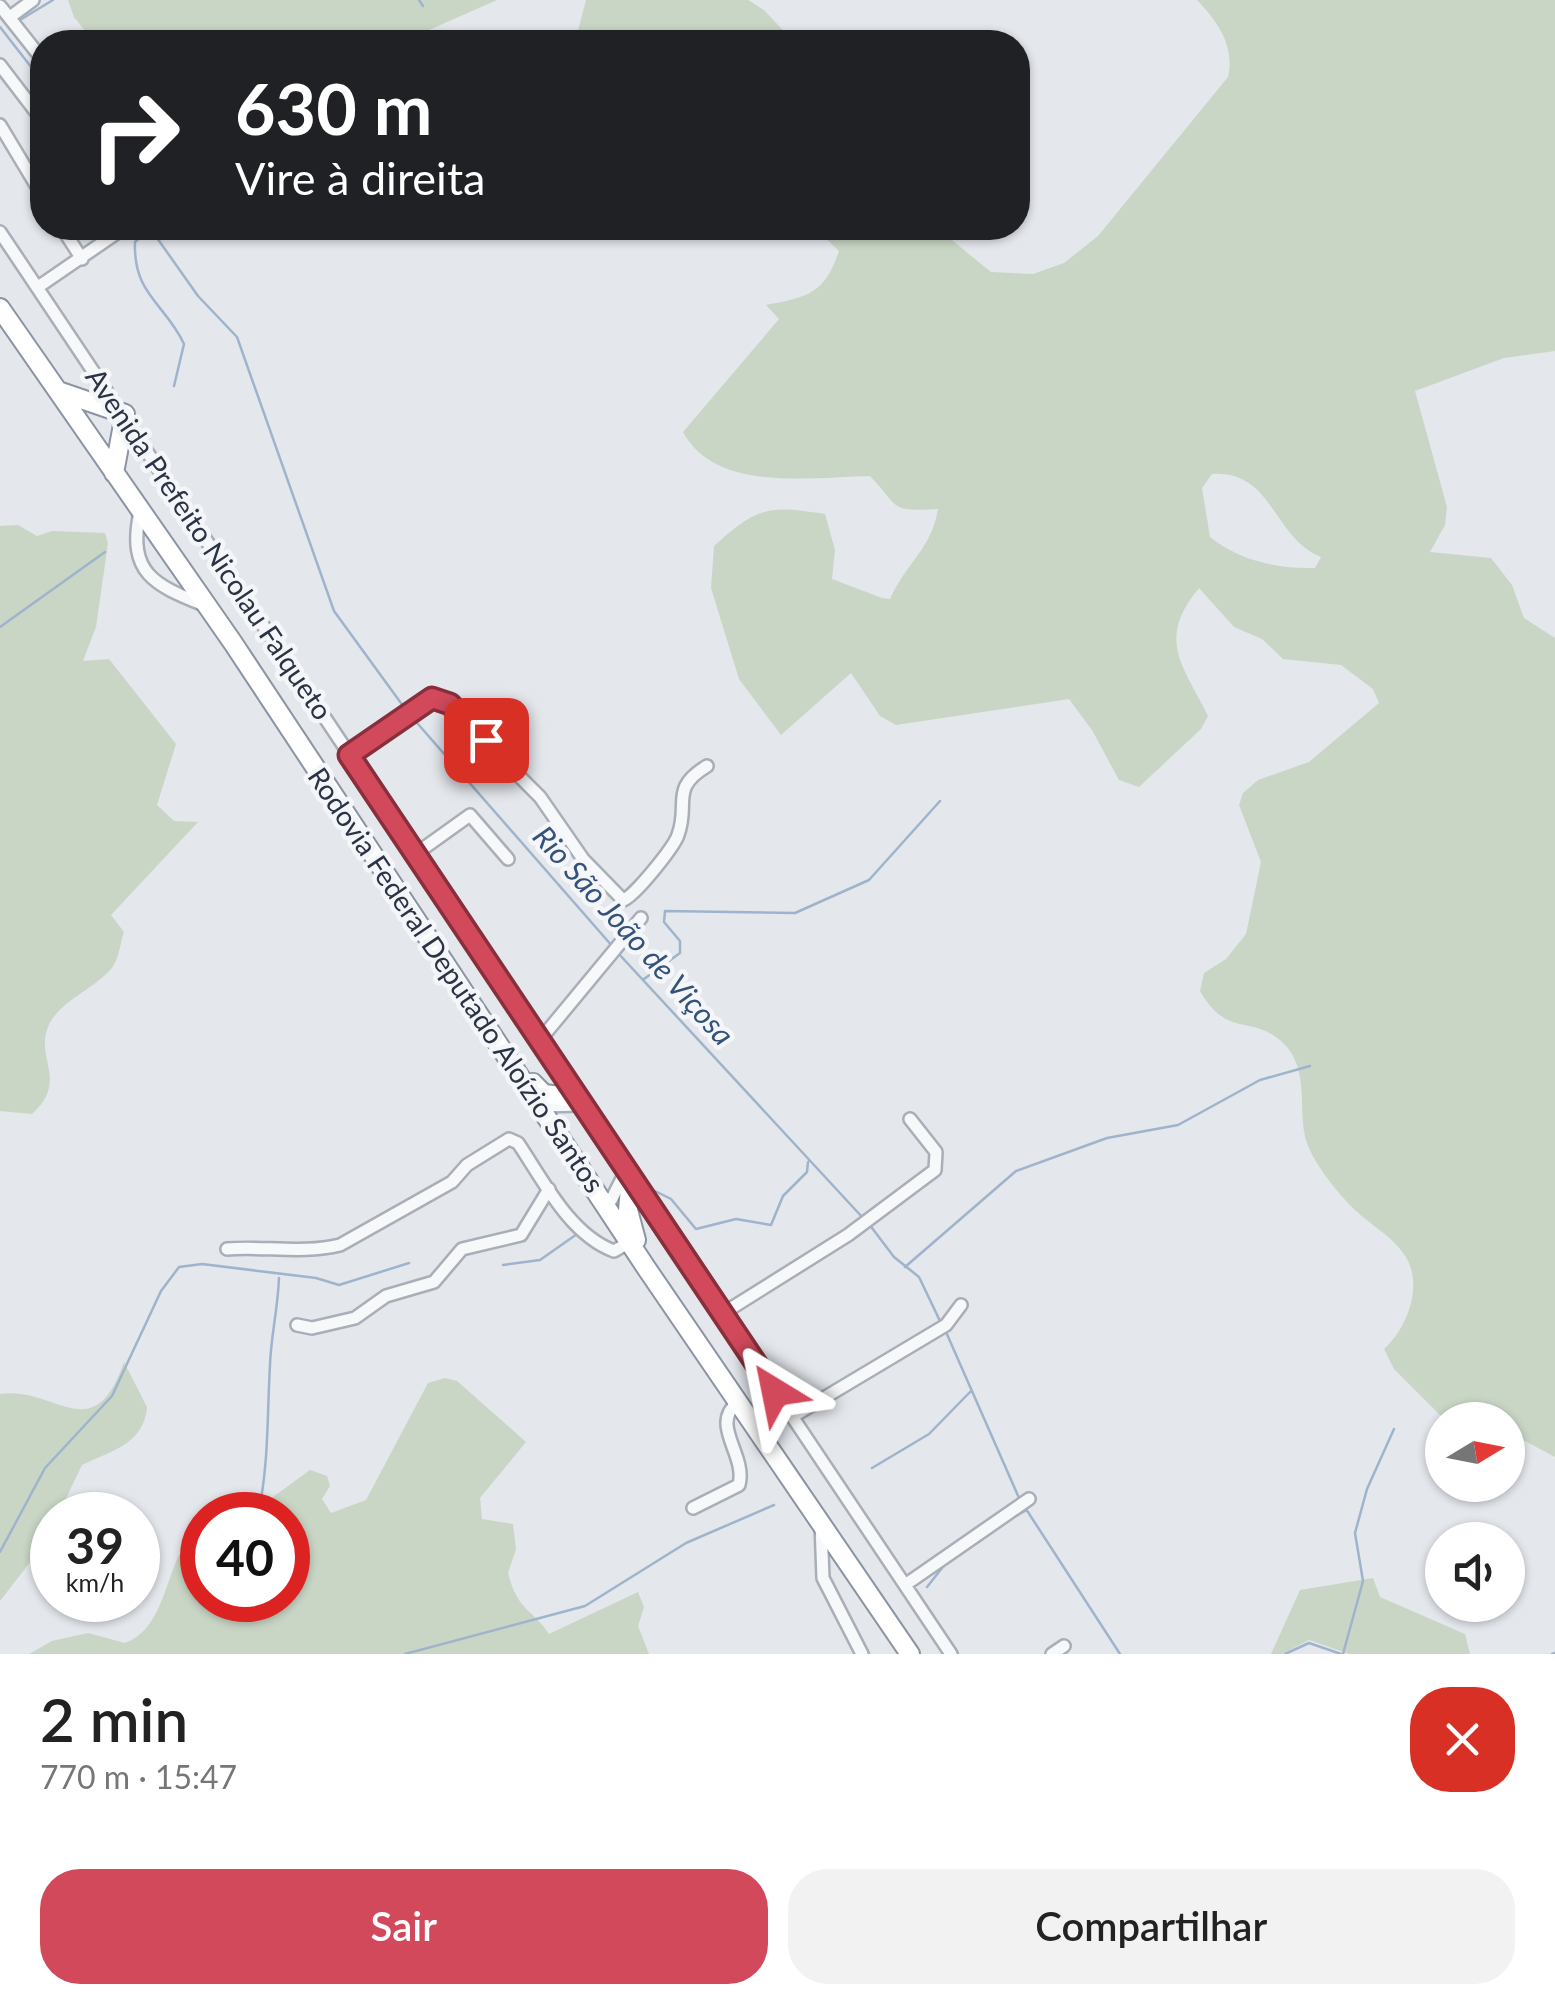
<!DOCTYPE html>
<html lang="pt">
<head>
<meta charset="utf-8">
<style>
	:root { --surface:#fff; --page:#f2f2f2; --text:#222; --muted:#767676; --accent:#d1495b }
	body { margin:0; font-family:Lato,sans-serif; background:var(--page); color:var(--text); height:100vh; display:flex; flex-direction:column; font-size:38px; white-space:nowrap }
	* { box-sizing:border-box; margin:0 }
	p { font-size:32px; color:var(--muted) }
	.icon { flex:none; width:55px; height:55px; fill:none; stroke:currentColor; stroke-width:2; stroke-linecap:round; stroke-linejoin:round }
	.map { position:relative; height:1654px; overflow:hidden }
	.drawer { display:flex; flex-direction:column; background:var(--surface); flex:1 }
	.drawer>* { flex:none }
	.hud { position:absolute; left:30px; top:30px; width:1000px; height:210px; border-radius:40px; box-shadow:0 2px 8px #0004; background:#202124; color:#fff; overflow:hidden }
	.needle { width:65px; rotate:80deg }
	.fabs { position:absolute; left:1425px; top:1402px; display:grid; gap:20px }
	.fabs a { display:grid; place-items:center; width:100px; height:100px; border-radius:50%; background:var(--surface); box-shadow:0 2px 8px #0004; font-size:50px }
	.speed { position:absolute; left:30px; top:1492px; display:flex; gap:20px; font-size:50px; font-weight:700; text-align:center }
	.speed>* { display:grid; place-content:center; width:130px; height:130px; border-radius:50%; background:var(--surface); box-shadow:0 2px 8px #0004; line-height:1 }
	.speed small { font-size:25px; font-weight:400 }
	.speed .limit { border:15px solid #d22; background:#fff; color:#111 }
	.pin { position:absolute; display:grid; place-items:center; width:85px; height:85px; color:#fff; margin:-42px; border-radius:20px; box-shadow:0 5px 15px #0006 }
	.me { position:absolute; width:110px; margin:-55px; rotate:325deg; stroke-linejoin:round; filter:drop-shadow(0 0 8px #0008) }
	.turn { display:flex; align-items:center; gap:35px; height:210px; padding:0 40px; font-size:45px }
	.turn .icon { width:130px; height:130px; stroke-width:2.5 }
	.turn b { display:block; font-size:70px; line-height:85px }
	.round { display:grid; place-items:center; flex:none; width:105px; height:105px; border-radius:40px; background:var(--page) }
	.headline { display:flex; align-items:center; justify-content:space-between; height:170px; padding:0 40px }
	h1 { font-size:60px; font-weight:600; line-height:75px }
	.button { display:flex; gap:20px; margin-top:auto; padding:20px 40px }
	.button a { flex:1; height:115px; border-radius:40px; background:var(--accent); color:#fff; font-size:40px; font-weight:600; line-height:115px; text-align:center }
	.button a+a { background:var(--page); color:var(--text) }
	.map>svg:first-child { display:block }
	.green { fill:#c9d6c5; fill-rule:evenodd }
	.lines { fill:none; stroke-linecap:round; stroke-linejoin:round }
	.stream { stroke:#9fb4cc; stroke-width:2.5 }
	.minor-casing { stroke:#a9aeb7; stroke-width:16 }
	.highway-casing { stroke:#8b94a3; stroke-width:22 }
	.minor { stroke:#f7f8fa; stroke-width:11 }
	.highway { stroke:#fff; stroke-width:18 }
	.route-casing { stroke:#882f3b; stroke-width:25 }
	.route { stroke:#d1495b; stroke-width:18 }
	.labels { text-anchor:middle; stroke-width:9; stroke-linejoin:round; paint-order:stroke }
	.street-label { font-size:28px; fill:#2b3445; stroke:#f4f6f9 }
	.water-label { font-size:30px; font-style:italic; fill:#34527a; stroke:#f4f6f9 }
</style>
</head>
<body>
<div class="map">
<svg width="1555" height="1654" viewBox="0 0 1555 1654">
	<rect width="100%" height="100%" fill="#e4e7ec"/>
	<!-- green -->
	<path class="green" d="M 68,0 L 497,0 L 420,34 L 389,37 L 380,42 L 94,42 L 74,17 Z
		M 586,0 L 748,0 L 764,10 L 794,42 L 575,42 Z
		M 1197,0 L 1555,0 L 1555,351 L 1504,358 L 1415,391 L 1447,507 L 1445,525 L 1430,552 L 1491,558 L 1512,585 L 1524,618 L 1555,638 L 1555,1457 L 1508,1432 L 1508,1420 L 1445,1420 L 1394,1369 L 1384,1349 C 1406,1329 1423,1288 1407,1259 C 1395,1237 1368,1224 1351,1206 C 1336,1191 1314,1163 1307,1143 C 1296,1111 1312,1068 1281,1041 C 1250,1014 1228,1039 1200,991 L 1204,973 L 1226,959 L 1246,934 L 1261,862 L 1239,805 L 1243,793 L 1258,780 L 1309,762 L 1379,703 L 1373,689 L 1341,665 L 1283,659 L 1262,639 L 1234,627 L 1199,588 C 1156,640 1183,665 1208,716 L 1201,729 L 1139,787 L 1119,780 L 1092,730 L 1069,699 L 896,725 L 880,716 L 851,673 L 781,735 L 739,679 L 711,588 L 714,546 C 758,506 769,505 825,514 L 835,550 L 832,579 L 882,598 L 890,599 C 906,563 932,548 938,509 C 888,512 900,507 870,476 C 810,477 716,493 683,432 L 779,319 L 766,305 C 809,297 825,293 839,251 L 815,228 L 937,228 L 991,272 L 1033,274 L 1064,263 L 1098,236 L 1228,77 C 1235,46 1218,22 1197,0 ZM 1212,474 C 1273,470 1273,538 1321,557 L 1315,568 C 1278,569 1240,561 1210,537 L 1202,488 Z
		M 18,525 L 37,536 L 52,531 L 105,533 L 108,543 L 96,627 L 83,661 L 109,659 L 176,744 L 157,805 L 174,821 L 198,822 L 111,915 L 124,932 C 120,943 119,960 111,969 C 94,989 58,1002 48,1027 C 35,1059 69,1081 32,1114 L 0,1111 L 0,526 Z
		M 124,1362 L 147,1407 C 144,1444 111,1451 82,1465 L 58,1515 L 52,1515 L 41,1548 L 0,1601 L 0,1394 C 55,1385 93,1451 124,1362 Z
		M 445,1378 L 457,1381 L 526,1442 L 480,1498 L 482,1519 L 513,1524 L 516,1549 L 508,1573 C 518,1612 532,1608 549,1634 L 638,1592 L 644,1607 L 638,1626 L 649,1654 L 29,1654 L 52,1641 L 88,1633 L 125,1643 C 160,1630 164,1586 179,1555 L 190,1550 L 202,1552 L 202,1600 L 288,1600 L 288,1515 L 258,1515 L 262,1505 L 310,1470 L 327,1476 L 330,1486 L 322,1499 L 331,1513 L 366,1500 L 428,1383 Z
		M 1373,1578 L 1380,1597 L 1465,1634 L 1470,1654 L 1349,1654 L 1309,1640 L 1282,1654 L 1271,1654 L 1300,1590 Z"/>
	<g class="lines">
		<!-- stream -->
		<path class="stream" d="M 419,0 L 423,6
			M 20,20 L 53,0
			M 0,27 L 42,81
			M 150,228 L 198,296 L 237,337 L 334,611 L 406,710
			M 149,229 L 135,242 C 133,295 165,303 184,344 L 174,386
			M 0,627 L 105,552
			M 411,716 L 613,947
			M 618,953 L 863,1218
			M 644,979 L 680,953 L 680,941 L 664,922 L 665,911 L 795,913 L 869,880 L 940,801
			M 655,1191 L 671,1199 L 696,1229 L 736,1219 L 771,1225 L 783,1196 L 807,1172 L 808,1162
			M 869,1224 L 894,1257 L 919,1277 L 940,1321
			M 503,1265 L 540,1260 L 577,1234
			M 905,1267 L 1016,1171 L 1107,1138 L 1178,1125 L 1260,1080 L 1310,1066
			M 946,1332 L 1019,1498
			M 872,1468 L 929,1434 L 971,1391
			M 1026,1509 L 1120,1654
			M 258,1515 C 269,1464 267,1416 270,1365 C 271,1335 278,1308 279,1278
			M 1010,1519 L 1025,1511
			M 0,1552 L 45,1468 L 112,1396 L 161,1291 L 179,1267 L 202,1264 L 316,1278 L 339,1285 L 409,1263
			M 927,1587 L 946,1563
			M 225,1616 L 233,1600
			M 405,1654 L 585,1606 L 686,1543 L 774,1505
			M 1285,1654 L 1309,1643 L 1341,1654
			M 1343,1654 L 1363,1581 L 1355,1533 L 1367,1489 L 1394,1429
			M 1552,1654 L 1555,1653"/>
		<!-- minor casing -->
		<g class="minor-casing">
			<path id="minor" d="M 0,6 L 42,59
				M 10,17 L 33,0
				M 0,65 L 42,120
				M 0,125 L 42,195
				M 62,228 L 82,259
				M 0,232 L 951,1654
				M 38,287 L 124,228
				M 140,512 C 127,573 154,585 204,605
				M 349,755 L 429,699 L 442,699 L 540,797 L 583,859 L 623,900 C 634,897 674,847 678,835 C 690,803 669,789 707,766
				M 417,853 L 470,815 L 508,859
				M 540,1040 L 641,918
				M 541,1106 L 582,1105
				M 607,1208 L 626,1171
				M 227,1249 C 264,1246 303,1254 340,1245 L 452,1182 L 467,1165 L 509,1139 L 518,1143 C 543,1180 570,1235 614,1251 L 630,1242
				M 722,1314 L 848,1235 L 935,1170 L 936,1152 L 910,1119
				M 297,1325 L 312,1328 L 355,1318 L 386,1296 L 434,1282 L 462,1249 L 521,1235 L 549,1189
				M 792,1417 L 946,1325 L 961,1305
				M 693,1508 L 739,1485 C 747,1454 709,1425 738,1402
				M 821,1524 L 823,1578 L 862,1654
				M 905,1585 L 1029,1499
				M 1052,1654 L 1064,1646"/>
		</g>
		<!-- highway casing -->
		<g class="highway-casing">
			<path id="highway" d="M 0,308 L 233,643 L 647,1269 L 910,1654
				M 58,391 L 125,414 L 114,473
				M 533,1083 L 544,1094 L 577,1098
				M 631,1178 L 628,1210 L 636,1240"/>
		</g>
		<!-- minor -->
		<use href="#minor" class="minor"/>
		<!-- highway -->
		<use href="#highway" class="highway"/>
	</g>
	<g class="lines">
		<!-- route casing -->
		<g class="route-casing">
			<path id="route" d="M 486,740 L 450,704 L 432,698 L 349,755 L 775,1392"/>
		</g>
		<!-- route -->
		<use href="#route" class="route"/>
	</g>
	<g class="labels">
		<!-- street labels -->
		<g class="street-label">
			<text transform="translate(209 544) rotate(56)" y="10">Avenida Prefeito Nicolau Falqueto</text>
			<text transform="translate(456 980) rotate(56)" y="10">Rodovia Federal Deputado Aloízio Santos</text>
		</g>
		<!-- water labels -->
		<g class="water-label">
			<text transform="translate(633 936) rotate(48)" y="10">Rio São João de Viçosa</text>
		</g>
	</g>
</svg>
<div class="fabs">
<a><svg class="needle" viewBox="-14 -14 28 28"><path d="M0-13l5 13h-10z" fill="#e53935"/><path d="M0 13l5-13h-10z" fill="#767676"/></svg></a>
<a><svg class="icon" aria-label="sound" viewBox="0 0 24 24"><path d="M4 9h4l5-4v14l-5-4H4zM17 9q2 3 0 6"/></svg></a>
</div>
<div class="speed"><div>39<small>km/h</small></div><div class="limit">40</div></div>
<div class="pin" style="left:486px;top:740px;background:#d93025"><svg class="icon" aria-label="arrive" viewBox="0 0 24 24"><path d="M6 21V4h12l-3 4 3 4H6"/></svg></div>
<svg class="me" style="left:775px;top:1392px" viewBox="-20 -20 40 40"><path d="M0-17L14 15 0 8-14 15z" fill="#d1495b" stroke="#fff" stroke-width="4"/></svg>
<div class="hud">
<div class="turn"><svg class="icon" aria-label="right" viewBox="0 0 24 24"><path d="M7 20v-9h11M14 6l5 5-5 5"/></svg><div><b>630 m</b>Vire à direita</div></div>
</div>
</div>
<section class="drawer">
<div class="headline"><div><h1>2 min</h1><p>770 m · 15:47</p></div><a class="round" style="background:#d93025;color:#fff"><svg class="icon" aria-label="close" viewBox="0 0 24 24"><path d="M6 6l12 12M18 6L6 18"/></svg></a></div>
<div class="button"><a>Sair</a><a>Compartilhar</a></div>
</section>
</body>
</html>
